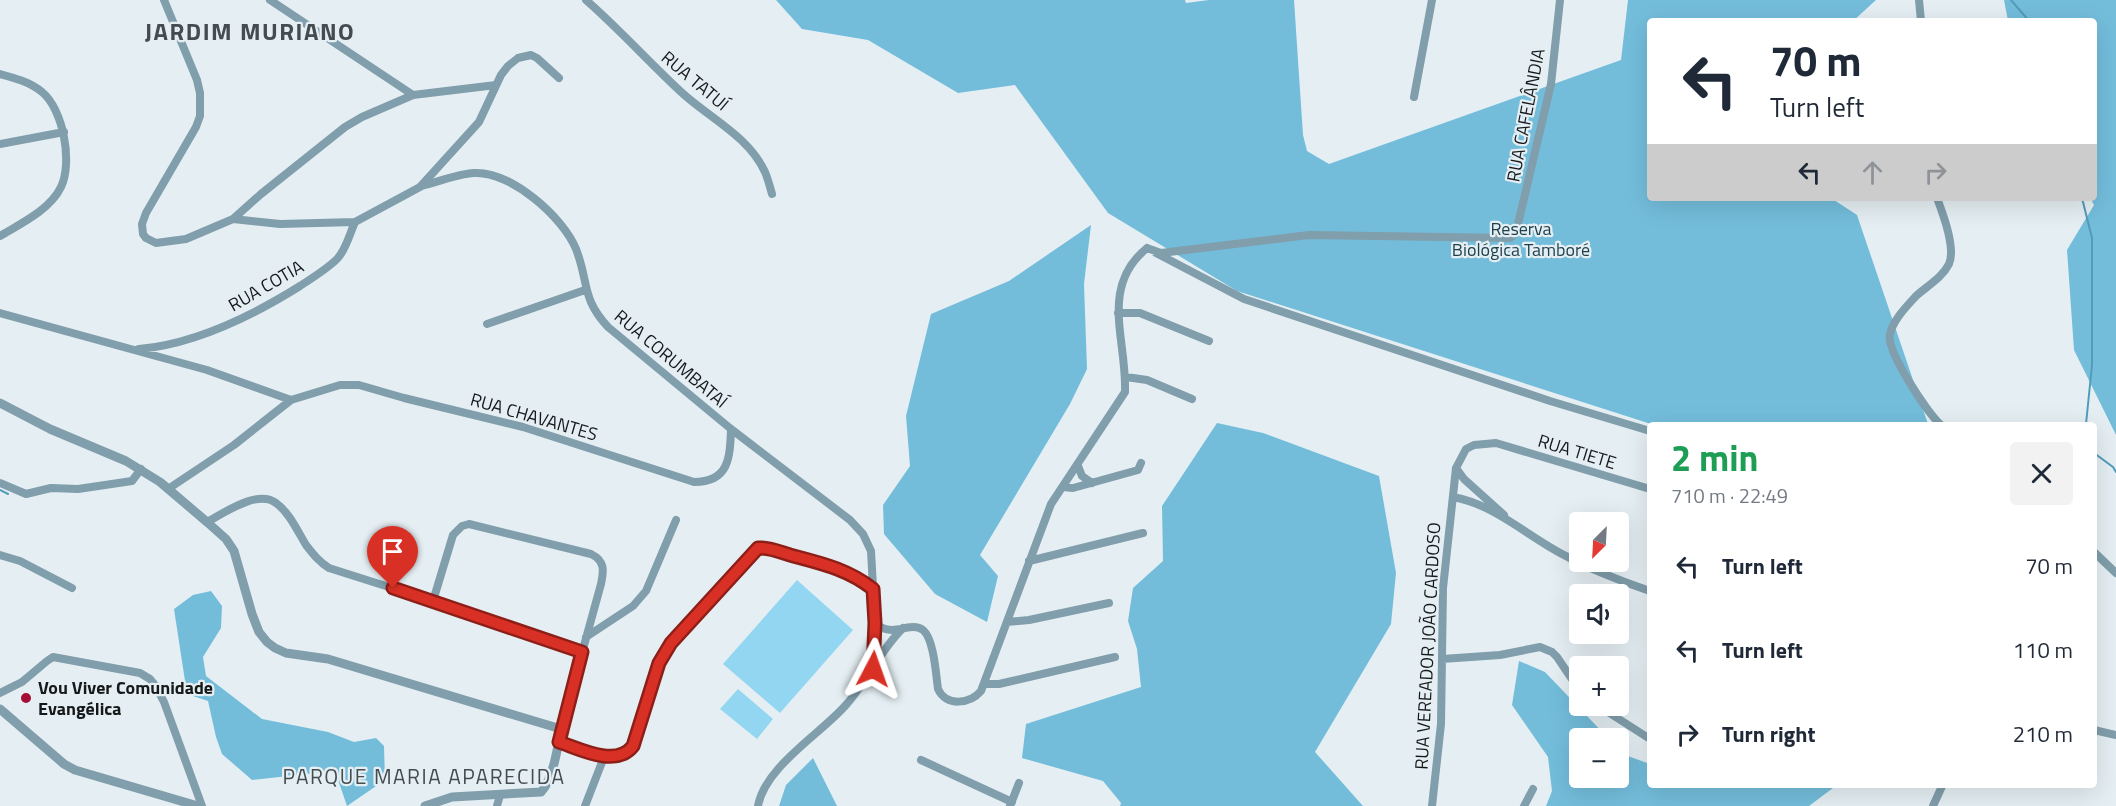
<!DOCTYPE html>
<html lang="en">
<head>
<meta charset="utf-8">
<style>
	:root { --surface:#fff; --page:#f2f2f3; --text:#1f2937; --muted:#747a83 }
	body { margin:0; font-family:"Titillium Web",sans-serif; background:var(--page); color:var(--text); height:100vh; display:flex; flex-direction:column; font-size:22px; white-space:nowrap }
	* { box-sizing:border-box; margin:0 }
	p { font-size:20px; color:var(--muted) }
	.icon { flex:none; width:33px; height:33px; fill:none; stroke:currentColor; stroke-width:2; stroke-linecap:round; stroke-linejoin:round }
	.map { position:relative; flex:1; overflow:hidden }
	.sheet { position:absolute; left:1647px; top:422px; width:450px; height:366px; display:flex; flex-direction:column; background:var(--surface); border-radius:6px; box-shadow:0 6px 24px #0002 }
	.sheet>* { flex:none }
	.hud { position:absolute; left:1647px; top:18px; width:450px; height:183px; border-radius:6px; box-shadow:0 6px 24px #0002; background:#fff; color:var(--text); overflow:hidden }
	.needle { width:39px; rotate:204deg }
	.controls { position:absolute; left:1569px; top:512px; display:grid; gap:12px }
	.controls a { display:grid; place-items:center; width:60px; height:60px; border-radius:6px; background:var(--surface); box-shadow:0 6px 24px #0002; font-size:30px }
	.pin { position:absolute; display:grid; place-items:center; width:51px; height:51px; color:#fff; margin:-62px -26px; border-radius:50% 50% 50% 0; rotate:-45deg; box-shadow:0 0 6px #0007 }
	.pin .icon { rotate:45deg }
	.me { position:absolute; width:66px; margin:-33px; rotate:4deg; stroke-linejoin:round; filter:drop-shadow(0 0 4px #0008) }
	.turn { display:flex; align-items:center; gap:21px; height:126px; padding:0 24px; font-size:27px }
	.turn .icon { width:78px; height:78px; stroke-width:2.5 }
	.turn b { display:block; font-size:42px; line-height:51px }
	.lanes { display:flex; align-items:center; height:57px; padding:0 24px; background:#0003; justify-content:center; gap:30px; direction:ltr }
	.lanes .off { opacity:.35 }
	.round { display:grid; place-items:center; flex:none; width:63px; height:63px; border-radius:6px; background:var(--page) }
	.summary { display:flex; align-items:center; justify-content:space-between; height:102px; padding:0 24px }
	h1 { font-size:36px; font-weight:700; line-height:45px; color:#1e9e55 }
	ul { padding:0; list-style:none }
	li { display:flex; align-items:center; gap:18px; height:84px; padding:0 24px }
	li div { flex:1 }
	li b { display:block; font-size:22px }
	li em { font-style:normal }
	.map>svg:first-child { display:block }
	.green { fill:#93d6f1 }
	.forest { fill:#73bddb }
	.lines { fill:none; stroke-linecap:round; stroke-linejoin:round }
	.stream { stroke:#519cb9; stroke-width:2 }
	.minor { stroke:#809eab; stroke-width:8 }
	.tertiary { stroke:#809eab; stroke-width:9 }
	.route-casing { stroke:#8d1f18; stroke-width:15 }
	.route { stroke:#d93025; stroke-width:10 }
	.poi-dot { fill:#a60d36; stroke:#e5eff3; stroke-width:2 }
	.labels { text-anchor:middle; stroke-width:4.5; stroke-linejoin:round; paint-order:stroke }
	.street-label { font-size:18px; fill:#16191a; stroke:#e5eff3 }
	.park-label { font-size:18px; fill:#1c3f4c; stroke:#e5eff3 }
	.poi-label { font-size:18px; font-weight:bold; fill:#16191a; stroke:#e5eff3; text-anchor:start }
	.quarter-label { font-size:21px; letter-spacing:1.5px; fill:#444c4f; stroke:#e5eff3 }
	.district-label { font-size:24px; font-weight:bold; letter-spacing:1.5px; fill:#444c4f; stroke:#e5eff3 }
</style>
</head>
<body>
<div class="map">
<svg width="2116" height="806" viewBox="0 0 2116 806">
	<rect width="100%" height="100%" fill="#e5eff3"/>
	<!-- green -->
	<path class="green" d="M 797,580 L 853,630 L 780,713 L 723,664 Z
		M 738,689 L 773,719 L 757,739 L 720,709 Z"/>
	<!-- forest -->
	<path class="forest" d="M 776,0 L 1185,0 L 1186,3 L 1209,0 L 1294,0 L 1303,135 L 1307,151 L 1329,164 L 1621,60 L 1628,0 L 1876,0 L 1853,21 L 1650,21 L 1650,198 L 1831,198 L 1857,215 L 1928,424 L 1651,424 L 1237,291 L 1108,213 L 1015,85 L 958,93 L 868,40 L 802,29 Z
		M 2004,0 L 2116,0 L 2116,435 L 2074,350 L 2067,250 L 2094,205 L 2090,198 L 2094,198 L 2094,21 L 2008,21 Z
		M 1091,225 L 1084,284 L 1087,369 L 1070,404 L 980,555 L 998,576 L 987,622 L 935,594 L 884,534 L 883,505 L 910,466 L 906,416 L 931,314 L 1009,281 Z
		M 1217,423 L 1263,433 L 1379,476 L 1396,573 L 1391,624 L 1315,752 L 1363,806 L 1120,806 L 1121,803 L 1103,781 L 1022,758 L 1026,724 L 1141,687 L 1137,649 L 1128,621 L 1133,588 L 1163,561 L 1162,506 Z
		M 211,591 L 222,606 L 221,628 L 203,657 L 206,676 L 262,719 L 328,732 L 354,742 L 376,738 L 384,746 L 385,780 L 347,806 L 335,771 L 252,780 L 222,754 L 216,737 L 208,701 L 187,694 L 174,609 L 193,595 Z
		M 1519,661 L 1545,672 L 1608,738 L 1580,738 L 1580,777 L 1618,777 L 1619,749 L 1625,755 L 1650,764 L 1650,784 L 1710,784 L 1716,787 L 1723,784 L 1837,785 L 1809,806 L 1546,806 L 1552,791 L 1548,757 L 1512,705 Z
		M 813,758 L 837,806 L 779,806 L 786,785 Z"/>
	<g class="lines">
		<!-- stream -->
		<path class="stream" d="M 2011,0 L 2029,21
			M 2082,198 L 2092,238 L 2092,365 L 2086,424
			M 2094,453 L 2113,467 L 2116,472
			M 0,490 L 8,494"/>
		<!-- minor -->
		<path class="minor" d="M 164,0 L 197,80 L 200,93 L 200,116 L 196,127 L 146,213 L 142,224 L 143,234 L 146,238 L 156,243 L 186,239 L 233,219 L 280,224 L 355,222 L 420,187 L 479,122 L 501,75 L 508,66 L 518,58 L 531,55 L 537,58 L 559,78
			M 270,0 L 413,95
			M 586,0 C 618,28 648,61 679,90 C 707,117 748,135 765,172 C 768,179 770,187 772,194
			M 1919,0 L 1921,21
			M 0,74 C 15,78 30,82 42,92 C 63,109 73,162 61,187 C 50,210 20,224 0,236
			M 1414,97 L 1432,0
			M 0,144 L 64,132
			M 421,186 C 438,182 457,174 474,173 C 511,171 563,217 576,249 C 589,282 581,298 608,327 L 731,429 L 850,520 L 863,534 L 871,551 L 875,623 L 873,668
			M 1937,198 C 1943,214 1956,248 1949,264 C 1942,278 1927,286 1916,296 C 1907,306 1893,320 1890,334 C 1886,351 1927,412 1940,424
			M 233,219 L 261,194 L 345,127 L 362,117 L 413,95 L 496,85
			M 1147,248 L 1161,253 L 1309,235 L 1510,238 L 1514,235 L 1518,224 L 1551,84 L 1560,0
			M 1156,253 L 1244,299 L 1550,401 L 1650,431
			M 0,313 L 207,370 L 291,400 L 340,385 L 359,385 L 404,398 L 523,427 L 694,482 C 729,482 730,458 731,429
			M 1118,313 L 1140,313 L 1209,341
			M 487,324 L 585,290
			M 139,349 C 196,344 252,316 300,286 C 312,278 327,269 337,259 C 346,250 350,233 355,222
			M 1126,377 L 1147,380 L 1192,399
			M 1078,466 L 1082,476 L 1092,483
			M 1456,468 L 1464,479 L 1504,515
			M 0,483 L 26,494 L 51,488 L 78,489 L 132,481 L 141,469
			M 1063,487 L 1073,488 L 1138,470 L 1141,463
			M 168,489 L 234,445 L 291,400
			M 1453,497 C 1494,504 1527,536 1564,555 C 1591,570 1621,581 1650,591
			M 207,522 C 224,513 258,489 276,503 C 289,512 298,532 306,545 C 313,554 319,562 329,568 L 433,601 L 582,652
			M 2094,552 L 2116,573
			M 0,555 L 20,561 L 72,588
			M 1029,561 L 1143,533
			M 433,601 L 453,535 L 462,526 L 469,524 L 591,554 C 605,561 604,570 601,584 L 561,729
			M 1007,622 L 1029,620 L 1109,603
			M 875,623 C 883,630 890,631 901,629 C 908,627 917,625 923,630 C 934,639 936,675 938,689 C 946,707 970,704 981,691 L 1051,504 L 1125,392 C 1127,340 1099,287 1147,248
			M 586,637 L 633,606 L 646,591 L 676,520
			M 1442,659 L 1500,655 L 1540,647 L 1552,652 L 1557,657 L 1580,691
			M 985,684 L 999,684 L 1115,657
			M 0,693 L 22,682 L 47,661 L 53,657 L 140,673 L 150,679 L 155,685 L 164,702 L 202,806
			M 1597,705 L 1650,739
			M 2094,730 L 2116,735
			M 559,742 L 604,757 L 629,752 L 636,740 L 659,663 L 665,652 L 758,548 C 770,547 783,552 795,556 C 824,564 850,570 873,589
			M 921,760 L 1012,802
			M 497,806 L 500,795
			M 585,806 L 604,757
			M 758,806 C 765,767 819,735 845,706 C 867,682 880,650 903,628
			M 1010,806 L 1019,783
			M 1432,806 L 1441,724 L 1443,588 L 1456,468 L 1466,449 L 1474,445 L 1496,443 L 1650,489
			M 1524,806 L 1533,789
			M 1933,806 L 1943,784"/>
		<!-- tertiary -->
		<path class="tertiary" d="M 0,403 L 50,429 L 126,461 L 160,482 L 207,522 L 226,539 L 234,551 L 252,614 L 259,632 L 267,642 L 275,648 L 286,653 L 328,659 L 561,729 C 558,746 553,780 541,792 L 452,797 L 425,806
			M 0,709 L 64,764 L 75,770 L 198,806"/>
	</g>
	<g class="lines">
		<!-- route casing -->
		<g class="route-casing">
			<path id="route" d="M 393,588 L 582,652 L 559,742 C 580,749 616,768 633,746 L 659,663 L 671,643 L 758,548 C 769,547 780,552 790,555 C 820,563 848,569 873,589 L 875,623 L 873,669"/>
		</g>
		<!-- route -->
		<use href="#route" class="route"/>
	</g>
	<!-- markers -->
	<circle class="poi-dot" cx="26" cy="698" r="6"/>
	<g class="labels">
		<!-- street labels -->
		<g class="street-label">
			<text transform="translate(695 81) rotate(40)" y="6">RUA TATUÍ</text>
			<text transform="translate(1526 115) rotate(-79)" y="6">RUA CAFELÂNDIA</text>
			<text transform="translate(266 286) rotate(-30)" y="6">RUA COTIA</text>
			<text transform="translate(671 359) rotate(40)" y="6">RUA CORUMBATAÍ</text>
			<text transform="translate(534 417) rotate(16)" y="6">RUA CHAVANTES</text>
			<text transform="translate(1577 452) rotate(17)" y="6">RUA TIETE</text>
			<text transform="translate(1428 646) rotate(-87)" y="6">RUA VEREADOR JOÃO CARDOSO</text>
		</g>
		<!-- park labels -->
		<g class="park-label">
			<text x="1521" y="235">Reserva<tspan x="1521" dy="21">Biológica Tamboré</tspan></text>
		</g>
		<!-- poi labels -->
		<g class="poi-label">
			<text x="38" y="694">Vou Viver Comunidade<tspan x="38" dy="21">Evangélica</tspan></text>
		</g>
		<!-- quarter labels -->
		<g class="quarter-label">
			<text x="424" y="784">PARQUE MARIA APARECIDA</text>
		</g>
		<!-- district labels -->
		<g class="district-label">
			<text x="250" y="40">JARDIM MURIANO</text>
		</g>
	</g>
</svg>
<div class="controls">
<a><svg class="needle" viewBox="-14 -14 28 28"><path d="M0-13l5 13h-10z" fill="#e53935"/><path d="M0 13l5-13h-10z" fill="#747a83"/></svg></a>
<a><svg class="icon" aria-label="sound" viewBox="0 0 24 24"><path d="M4 9h4l5-4v14l-5-4H4zM17 9q2 3 0 6"/></svg></a>
<a>+</a>
<a>−</a>
</div>
<div class="pin" style="left:393px;top:588px;background:#d93025"><svg class="icon" aria-label="arrive" viewBox="0 0 24 24"><path d="M6 21V4h12l-3 4 3 4H6"/></svg></div>
<svg class="me" style="left:873px;top:669px" viewBox="-20 -20 40 40"><path d="M0-17L14 15 0 8-14 15z" fill="#d93025" stroke="#fff" stroke-width="4"/></svg>
<div class="hud">
<div class="turn"><svg class="icon" aria-label="left" viewBox="0 0 24 24"><path d="M17 20v-9H6M10 6l-5 5 5 5"/></svg><div><b>70 m</b>Turn left</div></div>
<div class="lanes"><svg class="icon" aria-label="left" viewBox="0 0 24 24"><path d="M17 20v-9H6M10 6l-5 5 5 5"/></svg><svg class="icon off" aria-label="ahead" viewBox="0 0 24 24"><path d="M12 20V5M6 11l6-6 6 6"/></svg><svg class="icon off" aria-label="right" viewBox="0 0 24 24"><path d="M7 20v-9h11M14 6l5 5-5 5"/></svg></div>
</div>
<section class="sheet">
<div class="summary"><div><h1>2 min</h1><p>710 m · 22:49</p></div><a class="round"><svg class="icon" aria-label="close" viewBox="0 0 24 24"><path d="M6 6l12 12M18 6L6 18"/></svg></a></div>
<ul>
<li><svg class="icon" aria-label="left" viewBox="0 0 24 24"><path d="M17 20v-9H6M10 6l-5 5 5 5"/></svg><div><b>Turn left</b></div><em>70 m</em></li>
<li><svg class="icon" aria-label="left" viewBox="0 0 24 24"><path d="M17 20v-9H6M10 6l-5 5 5 5"/></svg><div><b>Turn left</b></div><em>110 m</em></li>
<li><svg class="icon" aria-label="right" viewBox="0 0 24 24"><path d="M7 20v-9h11M14 6l5 5-5 5"/></svg><div><b>Turn right</b></div><em>210 m</em></li>
</ul>
</section>
</div>
</body>
</html>
